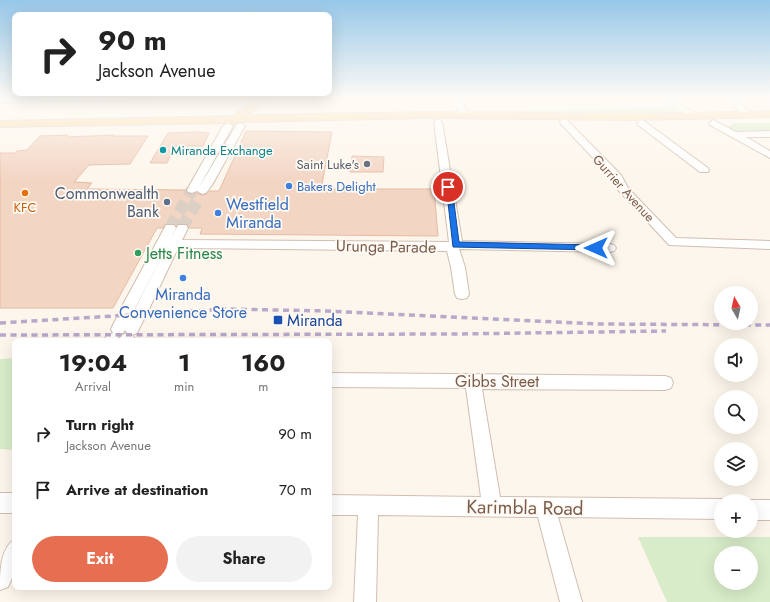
<!DOCTYPE html>
<html lang="en">
<head>
<meta charset="utf-8">
<style>
	:root { --surface:#fff; --page:#f2f2f2; --text:#222; --muted:#767676; --accent:#e76f51 }
	body { margin:0; font-family:Jost,sans-serif; background:var(--page); color:var(--text); height:100vh; display:flex; flex-direction:column; font-size:15px; white-space:nowrap }
	* { box-sizing:border-box; margin:0 }
	p { font-size:13px; color:var(--muted) }
	.icon { flex:none; width:22px; height:22px; fill:none; stroke:currentColor; stroke-width:2; stroke-linecap:round; stroke-linejoin:round }
	.map { position:relative; flex:1; overflow:hidden }
	.panel { position:absolute; left:12px; top:338px; width:320px; height:252px; display:flex; flex-direction:column; background:var(--surface); border-radius:8px; box-shadow:0 4px 16px #0002 }
	.panel>* { flex:none }
	.top-card { position:absolute; left:12px; top:12px; width:320px; height:84px; border-radius:8px; box-shadow:0 4px 16px #0002; background:#fff; color:var(--text); overflow:hidden }
	.needle { width:26px; rotate:351deg }
	.fabs { position:absolute; left:714px; top:286px; display:grid; gap:8px }
	.fabs a { display:grid; place-items:center; width:44px; height:44px; border-radius:50%; background:var(--surface); box-shadow:0 4px 16px #0002; font-size:20px }
	.pin { position:absolute; display:grid; place-items:center; width:34px; height:34px; color:#fff; margin:-17px; border:2px solid #fff; border-radius:50%; box-shadow:0 1px 4px #0007 }
	.me { position:absolute; width:44px; margin:-22px; rotate:270deg; stroke-linejoin:round; filter:drop-shadow(0 0 3px #0008) }
	.turn { display:flex; align-items:center; gap:14px; height:84px; padding:0 20px; font-size:18px }
	.turn .icon { width:52px; height:52px; stroke-width:2.5 }
	.turn b { display:block; font-size:28px; line-height:34px }
	.eta { display:flex; justify-content:space-evenly; align-items:center; height:68px; text-align:center }
	.eta b { font-size:24px; font-weight:700; line-height:28px }
	.action { display:flex; gap:8px; margin-top:auto; padding:8px 20px }
	.action a { flex:1; height:46px; border-radius:24px; background:var(--accent); color:#fff; font-size:16px; font-weight:700; line-height:46px; text-align:center }
	.action a+a { background:var(--page); color:var(--text) }
	ul { padding:0; list-style:none }
	li { display:flex; align-items:center; gap:12px; height:56px; padding:0 20px }
	li div { flex:1 }
	li b { display:block; font-size:15px }
	li em { font-style:normal }
	.map>svg:first-child { display:block }
	.green { fill:#d8ecc9; fill-rule:evenodd }
	.building { fill:#f3d5c3; stroke:#e6bba3 }
	.lines { fill:none; stroke-linecap:round; stroke-linejoin:round }
	.minor-tunnel { stroke:#dcd0c4; stroke-width:12; stroke-dasharray:12 6; stroke-linecap:butt }
	.minor-casing { stroke:#d1beb0; stroke-width:2 }
	.major-casing { stroke:#dad1cd; stroke-width:2 }
	.minor { fill:#fff; fill-rule:evenodd }
	.major { fill:#fbd9a5; fill-rule:evenodd }
	.rail { stroke:#b9a8c9; stroke-width:3.5; stroke-dasharray:6 4.5; stroke-linecap:butt }
	.route { fill:#1a73e8; stroke:#114b97 }
	.culture-dot { fill:#0f9aa8; stroke:#fffaf3; stroke-width:1.5 }
	.worship-dot { fill:#6b7280; stroke:#fffaf3; stroke-width:1.5 }
	.shop-dot { fill:#3f7fe0; stroke:#fffaf3; stroke-width:1.5 }
	.food-dot { fill:#e8710a; stroke:#fffaf3; stroke-width:1.5 }
	.service-dot { fill:#5c6f8a; stroke:#fffaf3; stroke-width:1.5 }
	.leisure-dot { fill:#2e9e5b; stroke:#fffaf3; stroke-width:1.5 }
	.transit-dot { fill:#1a4fb4; stroke:#fffaf3; stroke-width:1.5 }
	.labels { text-anchor:middle; stroke-width:3.5; stroke-linejoin:round; paint-order:stroke }
	.far-culture-label { font-size:13px; fill:#0d838f; stroke:#fffaf3; text-anchor:start }
	.far-worship-label { font-size:13px; fill:#5b616d; stroke:#fffaf3; text-anchor:end }
	.far-shop-label { font-size:13px; fill:#366cbe; stroke:#fffaf3; text-anchor:start }
	.far-street-label { font-size:13px; fill:#7a5c4d; stroke:#fffaf3 }
	.far-food-label { font-size:13px; fill:#c56008; stroke:#fffaf3 }
	.service-label { font-size:16px; fill:#4e5e75; stroke:#fffaf3; text-anchor:end }
	.shop-label { font-size:16px; fill:#366cbe; stroke:#fffaf3; text-anchor:start }
	.street-label { font-size:16px; fill:#7a5c4d; stroke:#fffaf3 }
	.leisure-label { font-size:16px; fill:#27864d; stroke:#fffaf3; text-anchor:start }
	.transit-label { font-size:16px; fill:#164399; stroke:#fffaf3; text-anchor:start }
	.near-street-label { font-size:19px; fill:#7a5c4d; stroke:#fffaf3 }
</style>
</head>
<body>
<div class="map">
<svg width="770" height="602" viewBox="0 0 770 602">
	<rect width="100%" height="100%" fill="#fdf6ec"/>
	<!-- green -->
	<path class="green" d="M 673,108 L 677,112 L 672,113 L 472,112 Z
		M 734,123 L 770,123 L 770,134 L 746,134 L 727,128 Z
		M 15,358 L 15,450 L 0,449 L 0,359 Z
		M 638,537 L 770,537 L 770,602 L 667,602 ZM 721,553 L 751,553 L 751,583 L 721,583 Z"/>
	<!-- building -->
	<path class="building" d="M 246,131 L 332,132 L 321,189 L 434,189 L 438,236 L 200,234 L 202,228 L 189,228 L 186,224 L 178,224 L 176,225 L 174,224 L 166,224 L 163,228 L 157,228 L 113,308 L 0,308 L 0,153 L 16,153 L 17,151 L 27,150 L 40,136 L 68,135 L 67,137 L 114,135 L 112,136 L 148,136 L 130,164 L 89,165 L 74,182 L 92,183 L 87,189 L 186,190 L 188,193 L 193,194 L 197,193 L 202,195 L 206,194 L 210,191 L 219,191 Z
		M 168,133 L 198,132 L 209,133 L 203,146 L 175,146 L 167,163 L 150,163 Z
		M 352,156 L 384,157 L 383,172 L 350,172 Z"/>
	<g class="lines">
		<!-- minor-tunnel -->
		<path class="minor-tunnel" d="M 170,228 L 192,190
			M 182,228 L 198,199"/>
		<!-- minor casing -->
		<g class="minor-casing">
			<path id="minor" d="M 0,97 L 153,97 L 149,99 L 0,103 Z
				M 453,97 L 461,97 L 468,115 L 467,117 L 461,117 Z
				M 657,97 L 667,97 L 700,116 L 696,119 L 693,118 Z
				M 733,97 L 741,97 L 742,105 L 751,115 L 750,117 L 744,117 L 734,106 Z
				M 438,119 L 442,122 L 462,241 L 610,244 L 614,245 L 616,248 L 614,251 L 610,252 L 459,249 L 465,267 L 469,294 L 467,298 L 462,299 L 457,298 L 455,294 L 451,267 L 447,251 L 178,248 L 149,309 L 147,313 L 144,314 L 145,317 L 137,333 L 132,335 L 135,339 L 134,341 L 103,341 L 107,335 L 113,333 L 111,329 L 118,315 L 122,314 L 120,310 L 166,225 L 174,225 L 176,228 L 170,240 L 178,225 L 186,225 L 188,228 L 182,240 L 449,242 L 434,122 ZM 166,248 L 135,309 L 136,312 L 133,313 L 130,319 L 128,315 L 132,314 ZM 125,330 L 127,333 L 122,335 L 119,339 L 117,335 L 123,333 Z
				M 564,119 L 567,120 L 621,175 L 628,188 L 676,238 L 770,241 L 770,249 L 669,245 L 619,191 L 612,178 L 561,124 L 560,122 L 561,120 Z
				M 641,120 L 644,121 L 708,168 L 709,170 L 708,172 L 700,172 L 638,125 L 637,123 Z
				M 713,120 L 736,132 L 770,131 L 770,137 L 746,137 L 770,151 L 770,158 L 710,125 L 709,123 Z
				M 228,123 L 233,126 L 198,189 L 237,124 L 240,123 L 245,126 L 212,185 L 206,193 L 202,194 L 197,191 L 192,193 L 188,192 L 187,190 L 223,126 Z
				M 329,373 L 665,376 L 671,378 L 673,383 L 671,388 L 665,390 L 482,389 L 500,497 L 721,499 L 726,501 L 721,501 L 721,519 L 558,517 L 582,602 L 560,602 L 538,517 L 378,515 L 376,602 L 354,602 L 358,515 L 329,515 L 329,495 L 481,497 L 466,388 L 329,387 Z
				M 0,493 L 15,493 L 15,513 L 0,513 Z
				M 751,500 L 770,500 L 770,520 L 751,520 L 751,501 L 749,501 Z
				M 15,539 L 15,572 L 8,587 L 0,590 C 0,572 0,548 15,539 Z"/>
		</g>
		<!-- major casing -->
		<g class="major-casing">
			<path id="major" d="M 258,97 L 270,97 L 248,115 L 428,112 L 637,114 L 770,111 L 770,117 L 637,120 L 428,118 L 238,122 L 233,124 L 228,123 L 0,127 L 0,121 L 233,116 Z"/>
		</g>
		<!-- minor -->
		<use href="#minor" class="minor"/>
		<!-- major -->
		<use href="#major" class="major"/>
		<!-- rail -->
		<path class="rail" d="M 0,323 L 226,309 L 327,311 L 600,324 L 770,325
			M 0,335 L 456,334 L 666,331"/>
	</g>
	<!-- sky -->
	<linearGradient id="sky" x2="0" y2="1"><stop stop-color="#97c7e8"/><stop offset="0.54" stop-color="#fefbf6"/><stop offset="1" stop-color="#fefbf6" stop-opacity="0"/></linearGradient>
	<rect width="770" height="181" fill="url(#sky)"/>
	<!-- route -->
	<path class="route" d="M 446,185 L 452,187 L 459,242 L 596,245 L 600,248 L 596,250 L 453,247 Z"/>
	<!-- markers -->
	<circle class="culture-dot" cx="163" cy="150" r="4"/>
	<circle class="worship-dot" cx="367" cy="164" r="4"/>
	<g class="shop-dot">
		<circle cx="289" cy="186" r="4"/>
		<circle cx="218" cy="213" r="4"/>
		<circle cx="183" cy="278" r="4"/>
	</g>
	<circle class="food-dot" cx="25" cy="193" r="4"/>
	<circle class="service-dot" cx="167" cy="202" r="4"/>
	<circle class="leisure-dot" cx="138" cy="253" r="4"/>
	<rect class="transit-dot" x="273" y="315" width="10" height="10" rx="2"/>
	<g class="labels">
		<!-- far-culture labels -->
		<g class="far-culture-label">
			<text x="171" y="155">Miranda Exchange</text>
		</g>
		<!-- far-worship labels -->
		<g class="far-worship-label">
			<text x="359" y="169">Saint Luke's</text>
		</g>
		<!-- far-shop labels -->
		<g class="far-shop-label">
			<text x="297" y="191">Bakers Delight</text>
		</g>
		<!-- far-street labels -->
		<g class="far-street-label">
			<text transform="translate(624 188) rotate(48)" y="5">Gurrier Avenue</text>
		</g>
		<!-- far-food labels -->
		<g class="far-food-label">
			<text x="25" y="212">KFC</text>
		</g>
		<!-- service labels -->
		<g class="service-label">
			<text x="159" y="199">Commonwealth<tspan x="159" dy="18">Bank</tspan></text>
		</g>
		<!-- shop labels -->
		<g class="shop-label">
			<text x="226" y="210">Westfield<tspan x="226" dy="18">Miranda</tspan></text>
			<text x="183" y="300" text-anchor="middle">Miranda<tspan x="183" dy="18">Convenience Store</tspan></text>
		</g>
		<!-- street labels -->
		<g class="street-label">
			<text transform="translate(386 246) rotate(1)" y="6">Urunga Parade</text>
			<text x="497" y="387">Gibbs Street</text>
		</g>
		<!-- leisure labels -->
		<g class="leisure-label">
			<text x="146" y="259">Jetts Fitness</text>
		</g>
		<!-- transit labels -->
		<g class="transit-label">
			<text x="287" y="326">Miranda</text>
		</g>
		<!-- near-street labels -->
		<g class="near-street-label">
			<text transform="translate(525 507) rotate(1)" y="7">Karimbla Road</text>
		</g>
	</g>
</svg>
<div class="fabs">
<a><svg class="needle" viewBox="-14 -14 28 28"><path d="M0-13l5 13h-10z" fill="#e53935"/><path d="M0 13l5-13h-10z" fill="#767676"/></svg></a>
<a><svg class="icon" aria-label="sound" viewBox="0 0 24 24"><path d="M4 9h4l5-4v14l-5-4H4zM17 9q2 3 0 6"/></svg></a>
<a><svg class="icon" aria-label="search" viewBox="0 0 24 24"><circle cx="10" cy="10" r="6"/><path d="M15 15l6 6"/></svg></a>
<a><svg class="icon" aria-label="layers" viewBox="0 0 24 24"><path d="M12 4l9 5-9 5-9-5zM3 14l9 5 9-5"/></svg></a>
<a>+</a>
<a>−</a>
</div>
<div class="pin" style="left:448px;top:187px;background:#d93025"><svg class="icon" aria-label="arrive" viewBox="0 0 24 24"><path d="M6 21V4h12l-3 4 3 4H6"/></svg></div>
<svg class="me" style="left:596px;top:248px" viewBox="-20 -20 40 40"><path d="M0-17L14 15 0 8-14 15z" fill="#1a73e8" stroke="#fff" stroke-width="4"/></svg>
<div class="top-card">
<div class="turn"><svg class="icon" aria-label="right" viewBox="0 0 24 24"><path d="M7 20v-9h11M14 6l5 5-5 5"/></svg><div><b>90 m</b>Jackson Avenue</div></div>
</div>
<section class="panel">
<div class="eta">
<div><b>19:04</b><p>Arrival</p></div>
<div><b>1</b><p>min</p></div>
<div><b>160</b><p>m</p></div>
</div>
<ul>
<li><svg class="icon" aria-label="right" viewBox="0 0 24 24"><path d="M7 20v-9h11M14 6l5 5-5 5"/></svg><div><b>Turn right</b><p>Jackson Avenue</p></div><em>90 m</em></li>
<li><svg class="icon" aria-label="arrive" viewBox="0 0 24 24"><path d="M6 21V4h12l-3 4 3 4H6"/></svg><div><b>Arrive at destination</b></div><em>70 m</em></li>
</ul>
<div class="action"><a>Exit</a><a>Share</a></div>
</section>
</div>
</body>
</html>
